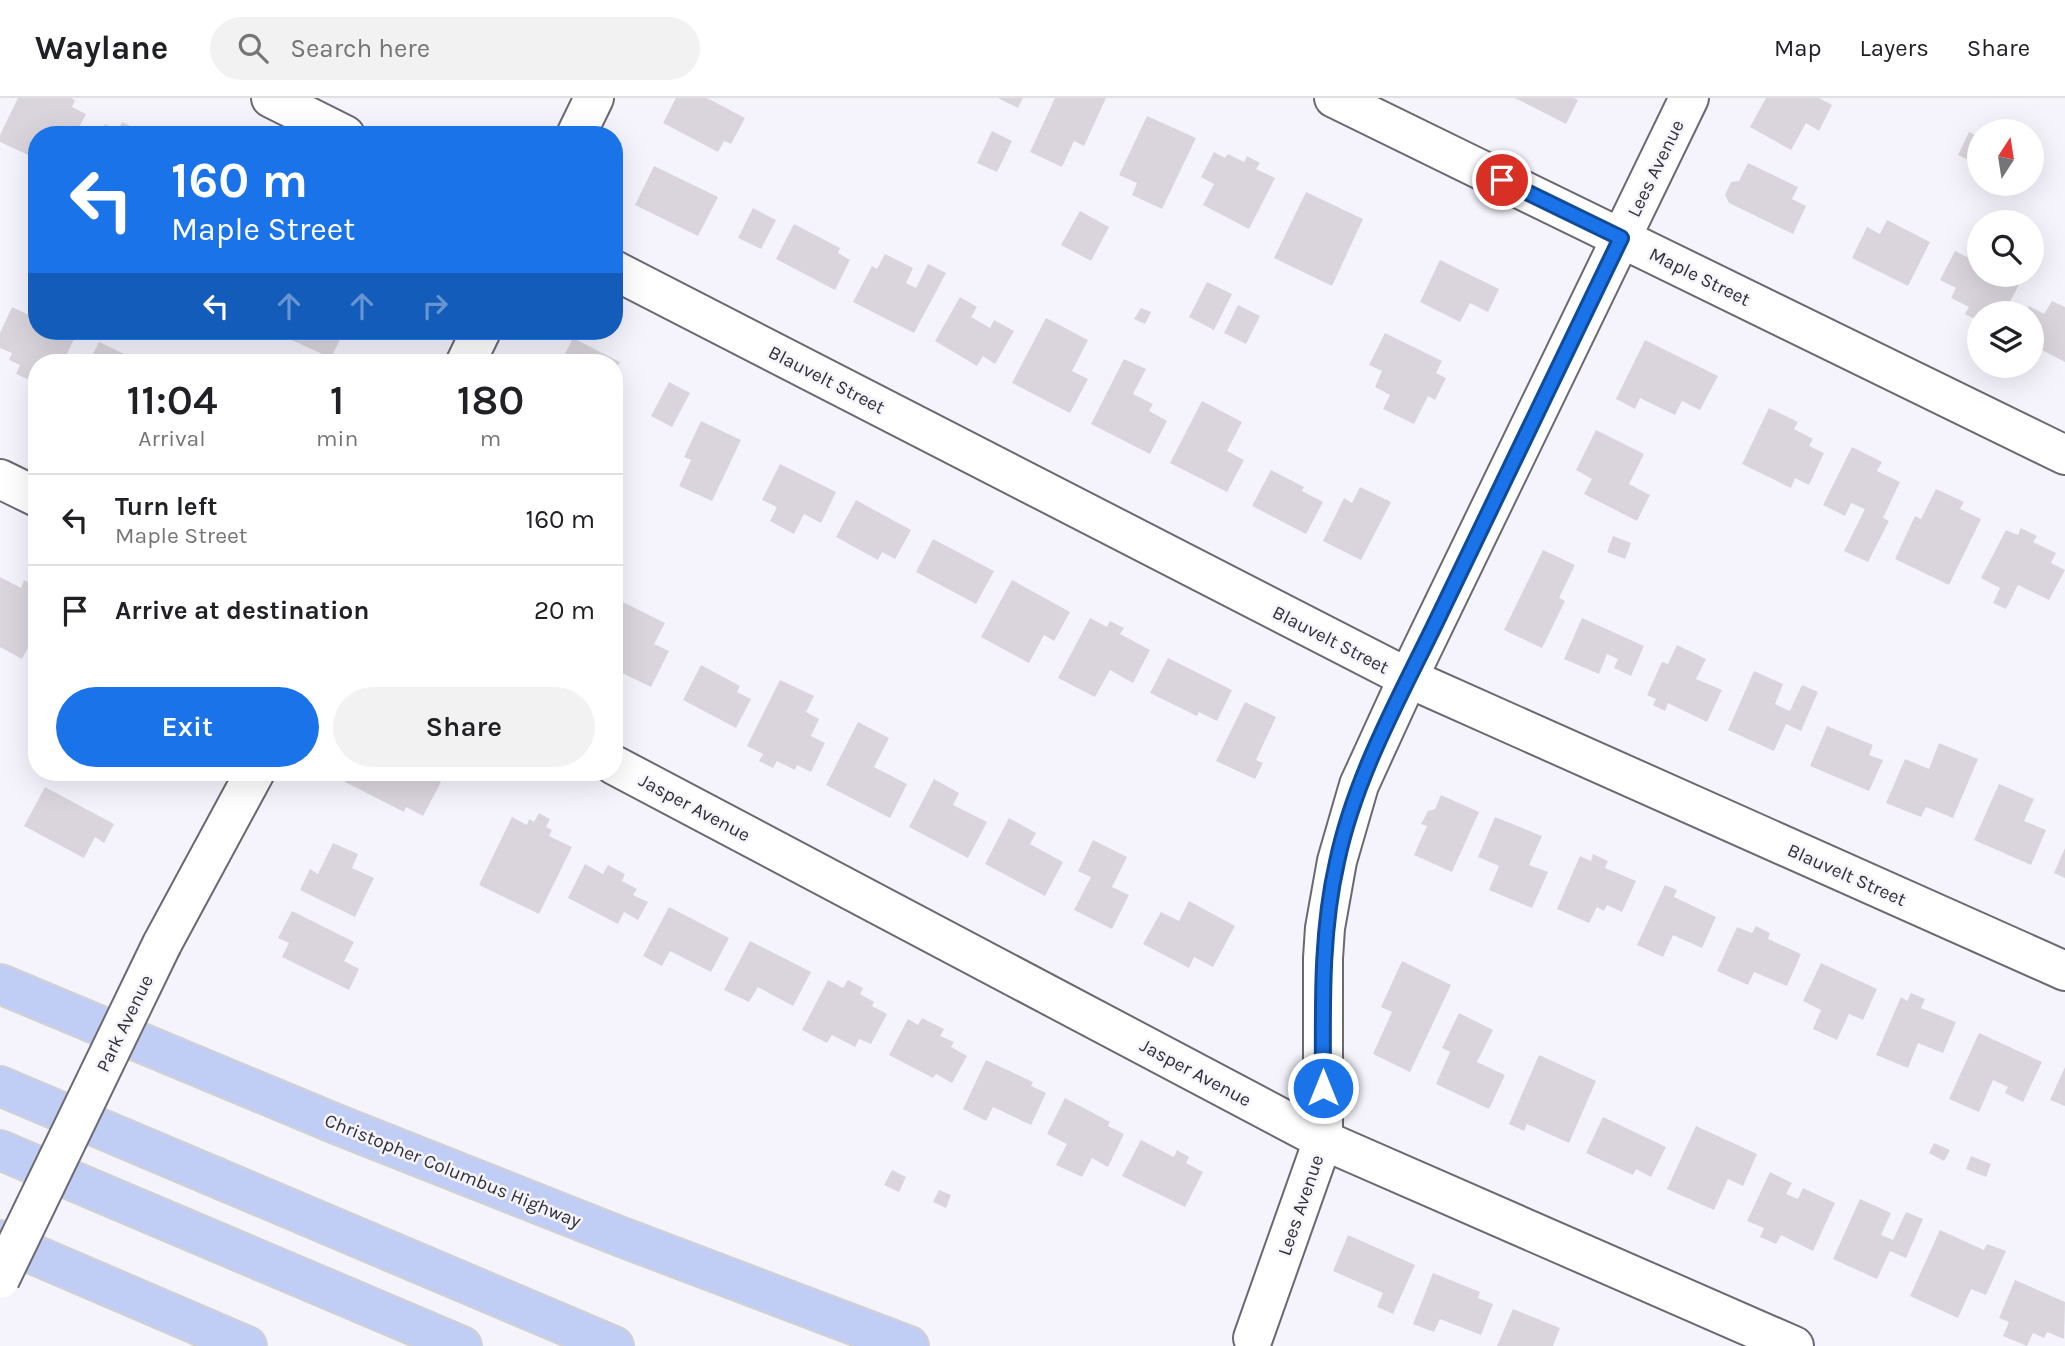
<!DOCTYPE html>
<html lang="en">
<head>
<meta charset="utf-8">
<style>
	:root { --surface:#fff; --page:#f2f2f2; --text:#202124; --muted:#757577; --line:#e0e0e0; --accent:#1a73e8 }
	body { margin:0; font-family:Karla,sans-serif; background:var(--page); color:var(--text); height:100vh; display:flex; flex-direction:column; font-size:26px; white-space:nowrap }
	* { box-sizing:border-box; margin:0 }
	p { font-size:23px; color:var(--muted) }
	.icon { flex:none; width:38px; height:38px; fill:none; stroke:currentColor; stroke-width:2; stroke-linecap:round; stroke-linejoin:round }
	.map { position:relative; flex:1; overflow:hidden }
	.side { position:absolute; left:28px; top:256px; width:595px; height:427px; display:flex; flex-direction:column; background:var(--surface); border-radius:28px; box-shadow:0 7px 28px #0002 }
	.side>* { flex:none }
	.hud { position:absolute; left:28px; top:28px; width:595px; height:214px; border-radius:28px; box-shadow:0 7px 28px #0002; background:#1a73e8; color:#fff; overflow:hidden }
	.needle { width:46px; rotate:12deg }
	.buttons { position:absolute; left:1967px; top:21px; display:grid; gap:14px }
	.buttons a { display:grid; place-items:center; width:77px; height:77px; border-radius:50%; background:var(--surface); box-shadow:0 7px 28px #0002; font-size:35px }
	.pin { position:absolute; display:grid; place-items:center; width:60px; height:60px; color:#fff; margin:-30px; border:4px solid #fff; border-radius:50%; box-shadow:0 2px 7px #0007 }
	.me { position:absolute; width:77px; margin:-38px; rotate:0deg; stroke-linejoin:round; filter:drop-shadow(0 0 5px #0008) }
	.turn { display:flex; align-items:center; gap:24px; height:147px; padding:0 28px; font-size:32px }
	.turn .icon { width:91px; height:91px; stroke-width:2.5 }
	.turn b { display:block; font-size:49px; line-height:60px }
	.lanes { display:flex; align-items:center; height:66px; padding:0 28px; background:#0003; justify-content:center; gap:35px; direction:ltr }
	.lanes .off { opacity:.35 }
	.eta { display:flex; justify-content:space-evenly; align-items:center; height:119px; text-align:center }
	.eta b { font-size:42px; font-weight:600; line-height:49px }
	.button { display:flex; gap:14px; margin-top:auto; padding:14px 28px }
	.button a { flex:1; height:80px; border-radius:42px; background:var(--accent); color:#fff; font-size:28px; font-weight:600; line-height:80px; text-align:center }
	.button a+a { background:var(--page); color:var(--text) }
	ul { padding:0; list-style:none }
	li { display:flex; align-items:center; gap:21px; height:91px; padding:0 28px; border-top:2px solid var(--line) }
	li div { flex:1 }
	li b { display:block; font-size:26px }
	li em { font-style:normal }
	header { display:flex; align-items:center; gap:42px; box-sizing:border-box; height:98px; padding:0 35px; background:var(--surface); border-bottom:2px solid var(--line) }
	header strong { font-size:33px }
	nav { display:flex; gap:38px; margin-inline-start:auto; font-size:24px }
	.search { width:490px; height:63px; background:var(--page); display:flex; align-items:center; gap:18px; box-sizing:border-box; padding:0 24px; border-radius:38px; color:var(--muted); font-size:26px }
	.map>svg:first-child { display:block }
	.building { fill:#dad5dd }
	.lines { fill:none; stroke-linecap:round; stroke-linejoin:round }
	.minor-casing { stroke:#6a6971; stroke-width:42 }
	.motorway-casing { stroke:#d1d1d2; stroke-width:42 }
	.minor { stroke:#fff; stroke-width:38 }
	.motorway { stroke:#c0cef5; stroke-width:38 }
	.minor-bridge-casing { stroke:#6a6971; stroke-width:42; stroke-linecap:butt }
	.minor-bridge { stroke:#fff; stroke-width:38 }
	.route-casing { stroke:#114b97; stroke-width:18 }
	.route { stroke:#1a73e8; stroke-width:12 }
	.labels { text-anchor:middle; stroke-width:5; stroke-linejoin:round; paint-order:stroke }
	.street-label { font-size:19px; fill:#302f33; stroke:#f5f4fd }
</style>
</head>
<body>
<header>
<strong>Waylane</strong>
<div class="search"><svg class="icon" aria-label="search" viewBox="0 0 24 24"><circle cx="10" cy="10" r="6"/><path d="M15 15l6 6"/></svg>Search here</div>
<nav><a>Map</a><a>Layers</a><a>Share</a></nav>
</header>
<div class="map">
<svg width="2065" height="1248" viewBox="0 0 2065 1248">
	<rect width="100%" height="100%" fill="#f5f4fd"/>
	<!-- building -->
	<path class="building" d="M 18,0 L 71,0 L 75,2 L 72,9 L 86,16 L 75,37 L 37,37 L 37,61 L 0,44 L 0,37 Z
		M 676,0 L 707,0 L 745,20 L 731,46 L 724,43 L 718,54 L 663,25 Z
		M 998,0 L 1023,0 L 1018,10 Z
		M 1055,0 L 1106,0 L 1084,48 L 1074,43 L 1062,69 L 1030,54 Z
		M 1515,0 L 1573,0 L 1578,2 L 1566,26 Z
		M 1766,0 L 1819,0 L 1832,7 L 1819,33 L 1806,25 L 1791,52 L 1750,29 Z
		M 1147,18 L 1196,40 L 1162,111 L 1132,97 L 1137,85 L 1119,77 Z
		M 122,24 L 137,31 L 135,34 L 140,37 L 99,37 L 105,26 L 118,32 Z
		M 992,33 L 1012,43 L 997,74 L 977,65 Z
		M 1969,34 L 1979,39 L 1979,67 L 1958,57 Z
		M 1214,54 L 1225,60 L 1228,56 L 1244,64 L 1247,58 L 1260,65 L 1256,71 L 1275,80 L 1249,131 L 1203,107 L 1214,86 L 1201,79 Z
		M 1748,65 L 1798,89 L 1792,101 L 1806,108 L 1793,136 L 1729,105 L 1725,97 L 1731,84 L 1739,83 Z
		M 654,68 L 718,99 L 698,138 L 635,107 Z
		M 1306,94 L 1363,121 L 1332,188 L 1274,160 Z
		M 753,110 L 776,122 L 761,151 L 738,140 Z
		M 1080,113 L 1109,129 L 1091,163 L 1061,147 Z
		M 1887,122 L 1930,144 L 1908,188 L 1852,160 L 1867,129 L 1880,136 Z
		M 794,126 L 840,150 L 838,155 L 850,162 L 835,192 L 776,161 Z
		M 1955,153 L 1971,161 L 1975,153 L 1979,155 L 1979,177 L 2024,177 L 2004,215 L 1979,215 L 1979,223 L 1965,216 L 1969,209 L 1951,200 L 1956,190 L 1940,182 Z
		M 885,156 L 913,170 L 906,185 L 916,190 L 928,166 L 946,175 L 914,235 L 853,204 L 872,168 L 877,171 Z
		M 1440,162 L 1499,191 L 1488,214 L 1470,205 L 1460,224 L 1420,204 Z
		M 1207,184 L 1232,196 L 1214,232 L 1189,219 Z
		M 960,199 L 977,209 L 971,219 L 990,230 L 994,222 L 1014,233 L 995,266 L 983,258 L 977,268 L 935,243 Z
		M 37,200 L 37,233 L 78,233 L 63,264 L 37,264 L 36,285 L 16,276 L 20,267 L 9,262 L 12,255 L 0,250 L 0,235 L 12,209 L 29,217 Z
		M 2052,203 L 2065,209 L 2065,264 L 2032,247 L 2032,215 L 2025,215 L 2029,208 L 2044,216 Z
		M 1238,207 L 1260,218 L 1246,246 L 1224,235 Z
		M 1141,210 L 1151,214 L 1145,226 L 1134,221 Z
		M 1046,220 L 1088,242 L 1072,273 L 1088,281 L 1070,315 L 1012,285 Z
		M 286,233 L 344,233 L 331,260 L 283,238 Z
		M 1385,235 L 1442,263 L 1436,275 L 1446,280 L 1435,302 L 1428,298 L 1414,326 L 1383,311 L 1390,297 L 1375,289 L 1382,273 L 1369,267 Z
		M 573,240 L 620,264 L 614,275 L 614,264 L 561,264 Z
		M 1645,242 L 1718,278 L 1700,312 L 1682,303 L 1675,317 L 1640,300 L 1635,311 L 1616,301 Z
		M 99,244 L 133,260 L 131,264 L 89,264 Z
		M 1124,261 L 1146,271 L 1133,296 L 1153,306 L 1149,313 L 1167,323 L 1150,356 L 1091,326 Z
		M 669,284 L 690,295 L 672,329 L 651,318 Z
		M 1202,303 L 1242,324 L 1227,353 L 1244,362 L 1227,394 L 1170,365 Z
		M 1769,310 L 1798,324 L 1794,331 L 1813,341 L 1809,348 L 1824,355 L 1809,387 L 1795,380 L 1791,390 L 1742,366 Z
		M 701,323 L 741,342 L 712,403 L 679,388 L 691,362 L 684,359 Z
		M 1596,332 L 1644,356 L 1629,386 L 1650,397 L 1637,423 L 1584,396 L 1592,381 L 1576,372 Z
		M 1852,349 L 1882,364 L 1877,373 L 1900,384 L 1883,420 L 1889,423 L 1868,464 L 1844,453 L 1865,411 L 1851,405 L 1845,418 L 1823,407 Z
		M 780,366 L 836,394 L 821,425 L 804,416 L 794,436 L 770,423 L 777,409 L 762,402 Z
		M 1271,372 L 1304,389 L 1302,393 L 1323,404 L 1306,436 L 1252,408 Z
		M 1360,389 L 1391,404 L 1361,462 L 1323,443 L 1344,400 L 1352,405 Z
		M 1936,391 L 1964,404 L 1960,411 L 1981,421 L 1949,487 L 1895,461 L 1915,418 L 1921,421 Z
		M 856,402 L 911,432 L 895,461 L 882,454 L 878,462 L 836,439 Z
		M 2021,430 L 2037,438 L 2033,444 L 2056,455 L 2051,465 L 2065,472 L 2049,502 L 2018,487 L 2006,511 L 1993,505 L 2000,490 L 1981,480 L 2006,432 L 2018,437 Z
		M 1613,438 L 1631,445 L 1625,461 L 1607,454 Z
		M 933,441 L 994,473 L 976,506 L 916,474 Z
		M 1543,452 L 1575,467 L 1559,500 L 1565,503 L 1542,550 L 1504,532 Z
		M 0,479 L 21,490 L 24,482 L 37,489 L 37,533 L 22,561 L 0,549 Z
		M 1012,482 L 1070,514 L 1054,543 L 1044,537 L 1029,565 L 981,539 Z
		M 619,502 L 665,525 L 654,546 L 669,553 L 651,589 L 614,571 L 614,511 Z
		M 1090,520 L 1107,529 L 1110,523 L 1124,530 L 1120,536 L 1150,552 L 1133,585 L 1110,572 L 1095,599 L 1058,580 Z
		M 1582,520 L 1644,548 L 1631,578 L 1614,570 L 1618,561 L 1607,556 L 1599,576 L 1564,561 Z
		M 1677,547 L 1706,561 L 1696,581 L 1722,592 L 1707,624 L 1668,605 L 1665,613 L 1653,607 L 1656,601 L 1647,597 L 1662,564 L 1668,566 Z
		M 1168,560 L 1232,592 L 1217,623 L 1199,614 L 1197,618 L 1150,595 Z
		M 701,567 L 740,588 L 737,594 L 751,601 L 736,630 L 683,602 Z
		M 1754,573 L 1783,586 L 1775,606 L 1790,613 L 1802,587 L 1818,594 L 1801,633 L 1786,626 L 1774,653 L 1728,632 Z
		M 780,582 L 814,598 L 806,614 L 819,621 L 811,638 L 825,645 L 811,674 L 797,667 L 795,672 L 777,663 L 773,670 L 759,663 L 763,656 L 747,648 Z
		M 1245,604 L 1276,619 L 1256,662 L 1263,665 L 1255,681 L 1216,663 Z
		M 858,624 L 889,640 L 874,669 L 907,686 L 890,720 L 826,687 Z
		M 1827,628 L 1873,647 L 1869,657 L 1883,662 L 1869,693 L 1810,668 Z
		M 1939,645 L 1978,661 L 1953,720 L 1926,709 L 1921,719 L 1886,705 L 1905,661 L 1929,671 Z
		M 350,674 L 421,674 L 441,684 L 423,718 L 406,709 L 404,714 L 345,684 Z
		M 934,681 L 959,695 L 953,707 L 987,724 L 968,760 L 909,729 Z
		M 1999,686 L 2034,701 L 2024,723 L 2046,732 L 2031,767 L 1974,742 Z
		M 45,689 L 114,726 L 104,745 L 95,739 L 84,760 L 24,728 Z
		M 1441,697 L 1479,714 L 1452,774 L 1414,757 L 1427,728 L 1421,726 L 1428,713 L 1435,711 Z
		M 539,715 L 550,721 L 546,729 L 552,732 L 549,738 L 572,749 L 539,816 L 479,787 L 512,719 L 527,727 L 529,721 L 534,724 Z
		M 1495,719 L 1542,738 L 1529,767 L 1548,774 L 1532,810 L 1489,792 L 1499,768 L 1478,759 Z
		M 1009,720 L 1036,735 L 1030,746 L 1063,764 L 1045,798 L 985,766 Z
		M 1093,742 L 1127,759 L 1112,789 L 1129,797 L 1112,831 L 1074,812 L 1091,779 L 1078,773 Z
		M 333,745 L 358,756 L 352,770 L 374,780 L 355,819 L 300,792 L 310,771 L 318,776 Z
		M 2065,750 L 2065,780 L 2054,775 Z
		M 1593,756 L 1608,763 L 1605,770 L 1636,783 L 1622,814 L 1607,807 L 1604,813 L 1597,809 L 1589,825 L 1557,811 L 1580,758 L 1591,763 Z
		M 585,766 L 603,776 L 608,767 L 625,776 L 622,783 L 637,791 L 633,797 L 648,804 L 638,822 L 624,814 L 618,826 L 568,800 Z
		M 1665,787 L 1677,792 L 1674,799 L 1716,819 L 1702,850 L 1673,837 L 1663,859 L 1637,847 Z
		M 1189,803 L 1235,828 L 1213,869 L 1194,859 L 1189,870 L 1143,846 L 1161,814 L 1179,823 Z
		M 669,809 L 729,840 L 711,874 L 670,853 L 662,868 L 643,858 Z
		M 292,813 L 354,844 L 344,863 L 359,871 L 349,892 L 282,859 L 289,845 L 278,840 Z
		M 1756,828 L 1770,835 L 1768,841 L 1801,856 L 1787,888 L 1754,874 L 1748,887 L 1717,873 L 1737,829 L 1752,835 Z
		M 750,843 L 811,874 L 793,908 L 758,889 L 749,904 L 724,892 Z
		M 1402,863 L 1451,887 L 1410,974 L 1373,956 L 1392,914 L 1381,909 Z
		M 1821,865 L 1877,891 L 1863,922 L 1849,916 L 1837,942 L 1813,931 L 1821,912 L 1803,903 Z
		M 828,882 L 843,890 L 848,882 L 863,890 L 860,896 L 874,904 L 872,908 L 887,916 L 871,946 L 859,941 L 855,949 L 832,937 L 827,945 L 802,932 Z
		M 1911,895 L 1925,901 L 1921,910 L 1956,924 L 1943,955 L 1918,945 L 1908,970 L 1876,957 L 1901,899 L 1907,903 Z
		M 1459,915 L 1493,932 L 1477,964 L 1505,977 L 1489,1011 L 1436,986 L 1450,954 L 1442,950 Z
		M 922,920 L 944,931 L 940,938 L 954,944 L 951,949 L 967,958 L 952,985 L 936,976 L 933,980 L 889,957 L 908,921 L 918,927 Z
		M 1979,935 L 2042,964 L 2023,1004 L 2005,995 L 2008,989 L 1993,982 L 1979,1014 L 1949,1001 Z
		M 1539,957 L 1596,983 L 1569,1045 L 1527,1026 L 1524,1033 L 1509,1026 Z
		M 986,962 L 1033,984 L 1031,988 L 1046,995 L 1031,1027 L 993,1009 L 986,1023 L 963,1011 Z
		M 2065,969 L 2065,1008 L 2050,1002 Z
		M 1065,1000 L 1110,1024 L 1108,1028 L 1124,1036 L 1108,1069 L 1092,1060 L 1082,1079 L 1056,1067 L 1067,1046 L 1047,1036 Z
		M 1603,1019 L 1666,1049 L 1651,1079 L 1636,1071 L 1633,1077 L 1586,1055 Z
		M 1696,1028 L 1757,1056 L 1743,1088 L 1728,1081 L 1714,1112 L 1667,1091 Z
		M 1141,1042 L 1174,1059 L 1177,1052 L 1189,1059 L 1186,1065 L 1203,1074 L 1185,1109 L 1122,1078 Z
		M 1934,1045 L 1950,1052 L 1944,1063 L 1929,1055 Z
		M 1971,1058 L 1991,1066 L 1986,1079 L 1966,1071 Z
		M 892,1072 L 906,1079 L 899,1094 L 884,1087 Z
		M 1770,1074 L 1792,1085 L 1786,1096 L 1798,1101 L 1803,1090 L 1835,1105 L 1813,1153 L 1781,1137 L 1776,1146 L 1760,1139 L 1764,1130 L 1747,1123 Z
		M 939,1092 L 951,1097 L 946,1110 L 933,1104 Z
		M 1860,1101 L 1891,1115 L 1881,1137 L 1893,1142 L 1906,1114 L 1923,1121 L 1906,1160 L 1890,1153 L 1877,1181 L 1833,1161 Z
		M 1940,1132 L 1984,1152 L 1987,1146 L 2006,1153 L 1986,1197 L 1971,1191 L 1958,1220 L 1910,1198 Z
		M 1348,1137 L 1415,1167 L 1393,1216 L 1377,1209 L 1383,1195 L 1333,1173 Z
		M 1433,1175 L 1480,1194 L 1478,1200 L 1493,1206 L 1481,1237 L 1440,1221 L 1434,1234 L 1413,1226 Z
		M 2015,1182 L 2065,1204 L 2064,1241 L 2047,1234 L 2044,1240 L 2033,1235 L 2027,1248 L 2003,1238 L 2009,1224 L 1999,1220 Z
		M 1513,1211 L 1560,1230 L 1553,1248 L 1497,1248 Z"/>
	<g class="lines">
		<!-- minor casing -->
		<g class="minor-casing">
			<path id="minor" d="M 271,0 L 345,37
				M 1334,0 L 2065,357
				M 576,37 L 594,0
				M 614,172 L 1408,580 L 2065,873
				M 466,264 L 481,233
				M 0,381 L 37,399
				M 614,667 L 1323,1042 L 1794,1248
				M 162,846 L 255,674
				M 1253,1240 L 1323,1042 L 1323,860 L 1325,830 L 1337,763 L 1359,687 L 1408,580 L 1689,0"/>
		</g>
		<!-- motorway casing -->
		<g class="motorway-casing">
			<path id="motorway" d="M 0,886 L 336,1026 L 619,1138 L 909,1248
				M 0,988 L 614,1248
				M 0,1052 L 462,1248
				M 0,1142 L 247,1248"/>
		</g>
		<!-- minor -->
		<use href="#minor" class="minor"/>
		<!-- motorway -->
		<use href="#motorway" class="motorway"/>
		<!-- minor-bridge casing -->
		<g class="minor-bridge-casing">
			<path id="minor-bridge" d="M 0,1181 L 162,846"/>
		</g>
		<!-- minor-bridge -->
		<use href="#minor-bridge" class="minor-bridge"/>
	</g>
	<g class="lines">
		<!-- route casing -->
		<g class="route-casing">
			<path id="route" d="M 1323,990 C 1323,914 1320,838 1337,764 C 1355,678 1400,599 1438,520 C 1498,393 1561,267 1621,140 L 1502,82"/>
		</g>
		<!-- route -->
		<use href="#route" class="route"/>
	</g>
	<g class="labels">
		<!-- street labels -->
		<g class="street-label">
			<text transform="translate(1655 70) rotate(-64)" y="7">Lees Avenue</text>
			<text transform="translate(1700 178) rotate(26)" y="7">Maple Street</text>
			<text transform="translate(827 281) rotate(27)" y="7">Blauvelt Street</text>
			<text transform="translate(1331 541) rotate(27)" y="7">Blauvelt Street</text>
			<text transform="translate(695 709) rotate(28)" y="7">Jasper Avenue</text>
			<text transform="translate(1847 776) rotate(24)" y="7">Blauvelt Street</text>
			<text transform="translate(124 925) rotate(-64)" y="7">Park Avenue</text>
			<text transform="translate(1196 974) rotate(28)" y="7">Jasper Avenue</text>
			<text transform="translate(453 1072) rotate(22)" y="7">Christopher Columbus Highway</text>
			<text transform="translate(1300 1107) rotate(-71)" y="7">Lees Avenue</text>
		</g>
	</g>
</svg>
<div class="buttons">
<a><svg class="needle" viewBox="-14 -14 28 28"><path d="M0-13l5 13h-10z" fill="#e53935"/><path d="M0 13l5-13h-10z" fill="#757577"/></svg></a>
<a><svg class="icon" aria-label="search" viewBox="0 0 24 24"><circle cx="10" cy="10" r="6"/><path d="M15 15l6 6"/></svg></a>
<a><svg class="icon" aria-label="layers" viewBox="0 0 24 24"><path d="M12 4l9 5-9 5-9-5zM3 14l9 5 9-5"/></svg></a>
</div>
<div class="pin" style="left:1502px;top:82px;background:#d93025"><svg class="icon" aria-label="arrive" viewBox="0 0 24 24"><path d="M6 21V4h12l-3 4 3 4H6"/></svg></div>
<svg class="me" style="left:1323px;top:990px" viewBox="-20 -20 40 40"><circle r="17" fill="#1a73e8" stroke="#fff" stroke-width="3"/><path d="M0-11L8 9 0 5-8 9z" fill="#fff"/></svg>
<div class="hud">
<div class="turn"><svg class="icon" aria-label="left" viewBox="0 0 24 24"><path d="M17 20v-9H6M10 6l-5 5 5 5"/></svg><div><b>160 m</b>Maple Street</div></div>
<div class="lanes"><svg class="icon" aria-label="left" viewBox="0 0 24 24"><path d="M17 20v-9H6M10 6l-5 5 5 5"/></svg><svg class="icon off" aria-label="ahead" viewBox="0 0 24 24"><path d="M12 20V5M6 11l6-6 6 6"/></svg><svg class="icon off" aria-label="ahead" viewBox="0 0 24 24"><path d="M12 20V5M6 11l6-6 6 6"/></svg><svg class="icon off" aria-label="right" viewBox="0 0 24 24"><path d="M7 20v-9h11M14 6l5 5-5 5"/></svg></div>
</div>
<section class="side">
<div class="eta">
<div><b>11:04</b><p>Arrival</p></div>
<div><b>1</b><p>min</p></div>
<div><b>180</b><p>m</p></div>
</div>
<ul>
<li><svg class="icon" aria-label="left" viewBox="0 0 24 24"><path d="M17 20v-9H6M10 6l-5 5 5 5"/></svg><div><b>Turn left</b><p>Maple Street</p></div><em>160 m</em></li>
<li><svg class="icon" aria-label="arrive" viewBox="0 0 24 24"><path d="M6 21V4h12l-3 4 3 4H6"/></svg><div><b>Arrive at destination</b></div><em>20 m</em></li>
</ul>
<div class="button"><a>Exit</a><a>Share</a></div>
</section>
</div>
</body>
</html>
